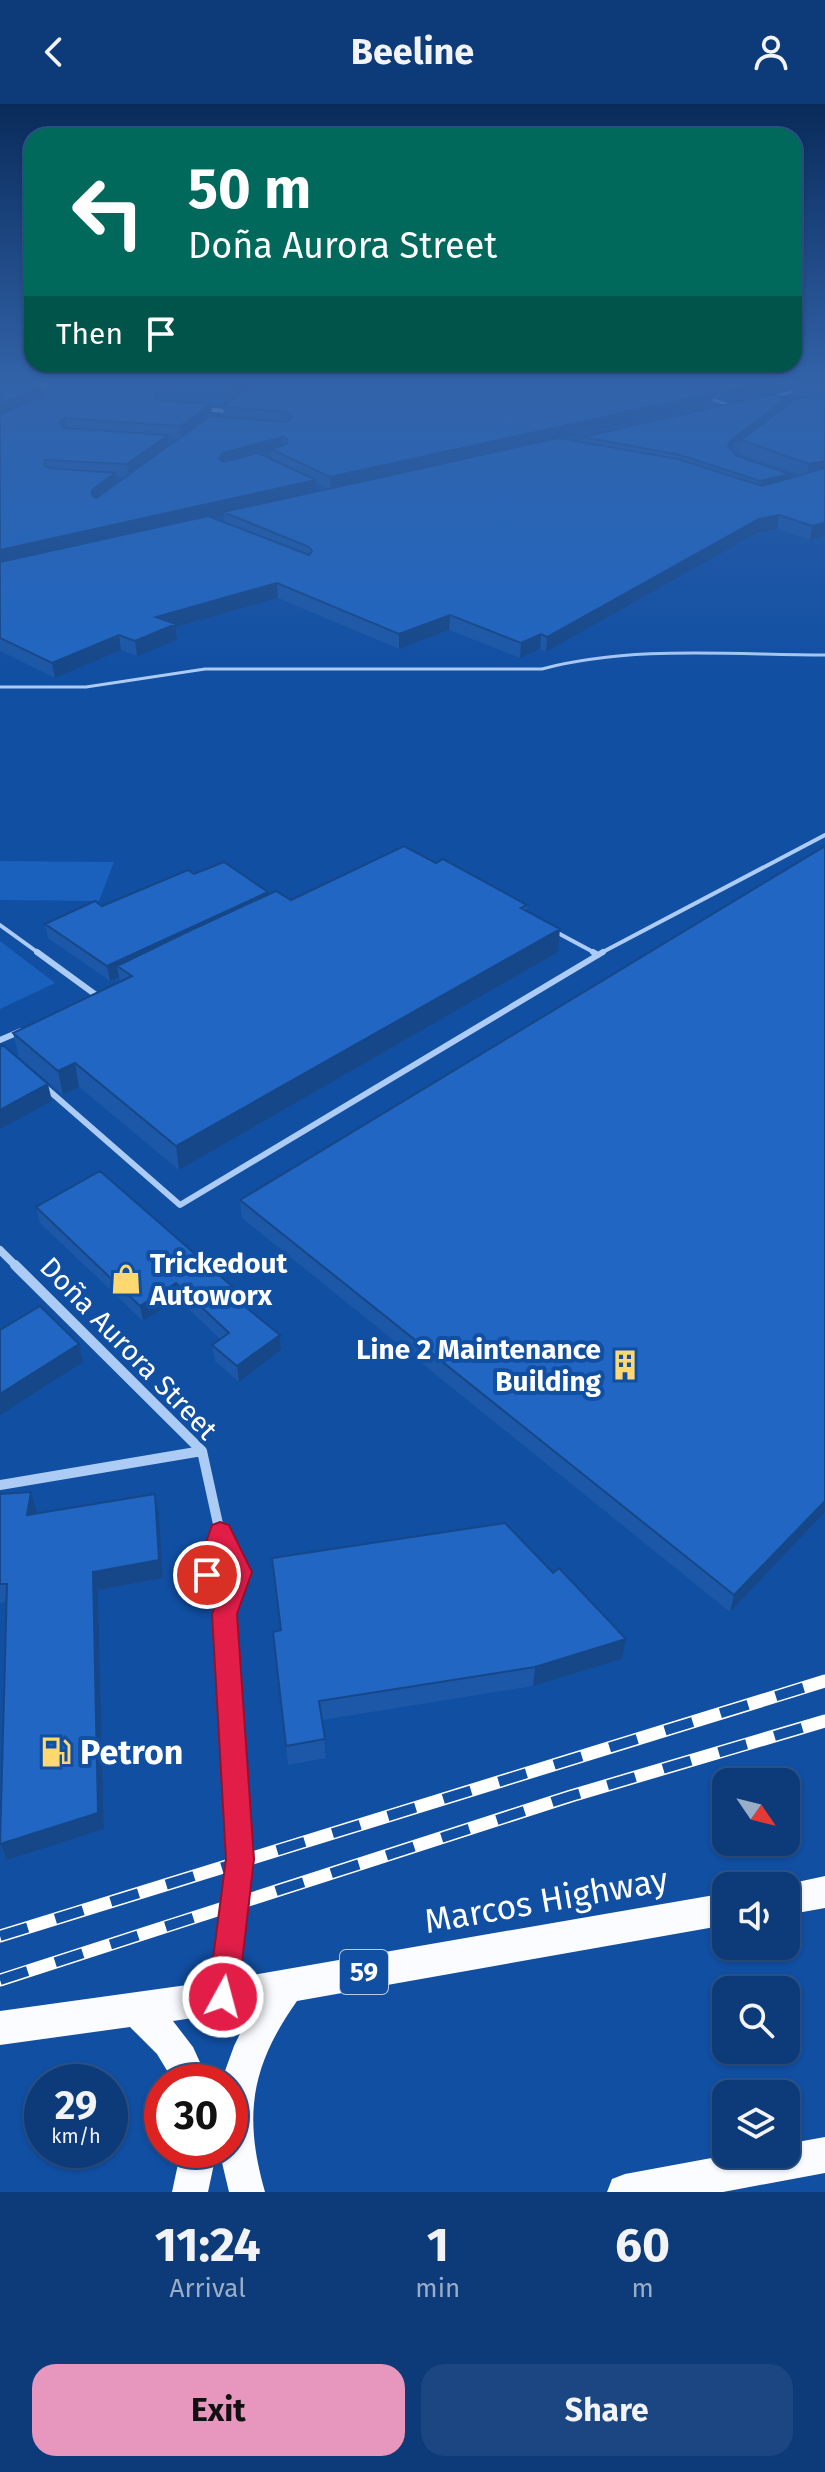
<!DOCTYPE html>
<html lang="en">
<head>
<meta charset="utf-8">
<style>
	:root { --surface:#0d3b7a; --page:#1b4681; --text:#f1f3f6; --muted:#9aadc7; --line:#2d558b; --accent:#e797bd }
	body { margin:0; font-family:"Fira Sans",sans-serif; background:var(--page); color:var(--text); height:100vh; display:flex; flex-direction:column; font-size:30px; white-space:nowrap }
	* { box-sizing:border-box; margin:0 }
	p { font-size:26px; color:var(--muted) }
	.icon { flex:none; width:44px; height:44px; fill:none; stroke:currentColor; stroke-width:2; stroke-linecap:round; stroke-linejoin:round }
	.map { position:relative; height:2088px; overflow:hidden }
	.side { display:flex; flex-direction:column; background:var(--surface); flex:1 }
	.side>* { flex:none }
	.top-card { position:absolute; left:24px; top:24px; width:778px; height:244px; border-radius:24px; box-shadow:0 2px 6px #0004,0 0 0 2px var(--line); background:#00695c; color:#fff; overflow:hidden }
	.needle { width:52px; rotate:125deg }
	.controls { position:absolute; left:712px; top:1664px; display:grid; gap:16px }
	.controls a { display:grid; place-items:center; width:88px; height:88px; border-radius:16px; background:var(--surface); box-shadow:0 2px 6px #0004,0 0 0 2px var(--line); font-size:40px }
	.speed { position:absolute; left:24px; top:1960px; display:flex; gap:16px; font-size:40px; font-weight:700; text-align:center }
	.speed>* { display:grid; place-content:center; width:104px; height:104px; border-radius:50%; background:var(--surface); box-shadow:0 2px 6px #0004,0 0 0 2px var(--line); line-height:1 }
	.speed small { font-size:20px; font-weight:400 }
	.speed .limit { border:12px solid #d22; background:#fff; color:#111 }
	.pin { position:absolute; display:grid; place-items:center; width:68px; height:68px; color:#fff; margin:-34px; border:4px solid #fff; border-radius:50%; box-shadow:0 2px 8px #0007 }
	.me { position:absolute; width:88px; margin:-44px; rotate:7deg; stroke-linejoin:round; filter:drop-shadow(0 0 6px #0008) }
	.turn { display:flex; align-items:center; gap:28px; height:168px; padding:0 32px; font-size:36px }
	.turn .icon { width:104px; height:104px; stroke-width:2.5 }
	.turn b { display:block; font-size:56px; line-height:68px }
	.then { display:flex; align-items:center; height:76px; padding:0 32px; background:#0003; gap:16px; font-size:30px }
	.eta { display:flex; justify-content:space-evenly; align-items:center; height:136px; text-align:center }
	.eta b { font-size:48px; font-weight:700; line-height:56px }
	.primary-button { display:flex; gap:16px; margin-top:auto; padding:16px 32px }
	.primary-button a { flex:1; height:92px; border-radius:24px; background:var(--accent); color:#111; font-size:32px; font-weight:700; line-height:92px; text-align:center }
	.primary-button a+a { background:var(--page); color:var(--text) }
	header { display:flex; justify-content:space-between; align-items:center; height:104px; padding:0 32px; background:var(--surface); font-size:36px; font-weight:700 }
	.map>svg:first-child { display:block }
	.green { fill:#1961bd }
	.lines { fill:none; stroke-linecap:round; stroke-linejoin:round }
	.lane-far2 { stroke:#acccf5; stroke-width:3 }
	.lane-far1 { stroke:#acccf5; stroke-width:4 }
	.lane { stroke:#acccf5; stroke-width:6 }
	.street-far3 { stroke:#acccf5; stroke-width:4 }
	.street-far2 { stroke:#acccf5; stroke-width:8 }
	.street-far1 { stroke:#acccf5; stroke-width:10 }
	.street { stroke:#acccf5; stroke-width:13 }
	.secondary { fill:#dceafe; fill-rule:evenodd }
	.primary { fill:#fafcff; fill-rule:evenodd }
	.rail-casing { stroke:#fff; stroke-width:13 }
	.rail { stroke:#114fa3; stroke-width:10; stroke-dasharray:29; stroke-linecap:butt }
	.wall { fill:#1c58a7; fill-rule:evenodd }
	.shaded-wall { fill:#164788 }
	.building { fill:#2066c2; stroke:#164788; stroke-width:2 }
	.route { fill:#e11d48; stroke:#92132f; stroke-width:2 }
	.labels { text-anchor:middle; stroke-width:8; stroke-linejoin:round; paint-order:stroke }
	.shield { fill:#114fa3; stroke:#b8cae3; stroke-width:2 }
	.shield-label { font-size:26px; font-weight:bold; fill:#fff }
	.poi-label { font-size:28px; font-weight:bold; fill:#fff; stroke:#114fa3; text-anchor:start }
	.street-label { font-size:28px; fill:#fff; stroke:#114fa3 }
	.near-poi-label { font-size:34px; font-weight:bold; fill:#fff; stroke:#114fa3; text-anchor:start }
	.near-street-label { font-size:34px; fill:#fff; stroke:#114fa3 }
</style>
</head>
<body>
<header><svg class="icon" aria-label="back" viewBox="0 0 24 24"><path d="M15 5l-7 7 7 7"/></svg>Beeline<svg class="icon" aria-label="person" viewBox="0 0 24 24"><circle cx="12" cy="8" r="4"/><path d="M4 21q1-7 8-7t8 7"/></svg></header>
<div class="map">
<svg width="825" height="2088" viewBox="0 0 825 2088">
	<rect width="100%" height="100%" fill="#114fa3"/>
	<!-- green -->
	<path class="green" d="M 0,757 L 114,758 L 99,797 L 0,796 Z
		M 0,837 L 55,879 L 0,905 Z"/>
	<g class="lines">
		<!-- lane-far2 -->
		<path class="lane-far2" d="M 705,293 L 732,302
			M 0,583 L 86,583 L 205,565 L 542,565 C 633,541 732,551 825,551"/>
		<!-- lane-far1 -->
		<path class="lane-far1" d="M 0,821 L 40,850
			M 556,828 L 597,850
			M 599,850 L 825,731"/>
		<!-- lane -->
		<path class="lane" d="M 37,848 L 96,891
			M 593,848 L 598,851
			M 0,936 L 21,927
			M 46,984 L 180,1101 L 603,848"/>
		<!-- street-far3 -->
		<path class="street-far3" d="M 202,305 L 225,307"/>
		<!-- street-far2 -->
		<path class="street-far2" d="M 0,1146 L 17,1163"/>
		<!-- street-far1 -->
		<path class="street-far1" d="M 15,1161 L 202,1347 L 220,1429 L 240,1468 L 224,1510
			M 0,1381 L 202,1347
			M 220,1429 L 207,1471 L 224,1510 L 228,1567"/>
		<!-- street -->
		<path class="street" d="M 224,1885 L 240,1755 L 228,1565"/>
		<!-- secondary -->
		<path class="secondary" d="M 825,278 L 825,282 L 759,297 L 756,295 Z
			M 50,279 L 49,297 L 42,302 L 39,300 L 43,296 L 45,282 L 0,286 L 0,282 Z"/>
		<!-- primary -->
		<path class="primary" d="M 825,1772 L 825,1804 L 786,1811 L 786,1782 L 779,1782 Z
			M 726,1789 L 726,1821 L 297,1897 C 251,1962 243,2011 265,2088 L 229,2088 L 219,2046 L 230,2046 L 230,1978 L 221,1978 L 234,1942 L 252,1905 L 173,1917 L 193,1943 L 209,1978 L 174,1978 L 157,1950 L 130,1923 L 0,1941 L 0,1907 L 223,1876 Z
			M 825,2033 L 825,2069 L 723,2088 L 607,2088 L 612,2075 L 625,2070 L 733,2050 L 786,2050 L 786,2040 Z
			M 181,2046 L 217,2046 L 208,2088 L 172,2088 Z"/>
		<!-- rail casing -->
		<g class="rail-casing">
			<path id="rail" d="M 0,1832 L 825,1577
				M 0,1876 L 571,1692 L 825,1617"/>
		</g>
		<!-- rail -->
		<use href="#rail" class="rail"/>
	</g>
	<!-- wall -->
	<path class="wall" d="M 0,276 L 261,276 L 258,277 L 245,276 L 246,286 L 261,276 L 825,276 L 825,432 L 810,436 L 777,425 L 757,429 L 546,548 L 540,545 L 520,554 L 449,526 L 399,545 L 278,494 L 176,523 L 177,536 L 137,552 L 121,546 L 55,574 L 0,547 ZM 50,276 L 44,292 L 38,295 L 40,285 L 39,277 ZM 793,282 L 792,293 L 797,293 L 741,336 L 739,349 L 801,371 L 789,374 L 737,352 L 730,344 L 784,301 L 786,294 L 583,333 L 582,338 L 562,334 L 712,300 L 713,292 L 730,296 ZM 211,301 L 224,302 L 223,303 L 224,313 L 211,312 L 212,311 ZM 168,333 L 180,334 L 169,342 ZM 271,349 L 272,355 L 263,351 L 268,350 ZM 115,372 L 125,373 L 116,379 ZM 316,379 L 328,385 L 317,388 ZM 224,411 L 224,418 L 212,413 Z
		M 436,759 L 527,801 L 527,807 L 558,848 L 179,1066 L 79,983 L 63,991 L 19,953 L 13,929 L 120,878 L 119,873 L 110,877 L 48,834 L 45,820 L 194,770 L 291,796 Z
		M 240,1096 L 825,1408 L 730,1508 L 242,1114 Z
		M 36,1103 L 234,1184 L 235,1195 L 280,1231 L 281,1246 L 239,1278 L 215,1257 L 212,1241 L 220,1235 L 178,1195 L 143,1217 L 40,1119 Z
		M 31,1388 L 36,1406 L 36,1410 L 155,1390 L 159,1408 L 163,1474 L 98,1486 L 104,1725 L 7,1756 L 0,1742 L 7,1498 L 0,1499 L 0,1390 Z
		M 273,1528 L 626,1535 L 622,1555 L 533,1582 L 322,1616 L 326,1654 L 288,1661 Z"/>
	<!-- shaded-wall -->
	<path class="shaded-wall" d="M 0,276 L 62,276 L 39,277 L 40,285 L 37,297 L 0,313 Z
		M 244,276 L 245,276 L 246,286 L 224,302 L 224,290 Z
		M 773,276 L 822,276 L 730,296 L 731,285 Z
		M 714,289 L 712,300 L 331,386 L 330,373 Z
		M 786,294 L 784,301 L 729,344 L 727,350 L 730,337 Z
		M 211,300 L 212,311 L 181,334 L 180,322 Z
		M 65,314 L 66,326 L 59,318 Z
		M 168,331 L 169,343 L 129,373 L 127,360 Z
		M 283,333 L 284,346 L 271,345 L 271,349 L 223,362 L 219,355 L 222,349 Z
		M 825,357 L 825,369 L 806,373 L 809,360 Z
		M 115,369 L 117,382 L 94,399 L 92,386 Z
		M 790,370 L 789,377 L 759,385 L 760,377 Z
		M 316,376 L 317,390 L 223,408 L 224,411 L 0,461 L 0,446 Z
		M 779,411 L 777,425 L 757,429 L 546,548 L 547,533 L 759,415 Z
		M 825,419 L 825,432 L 810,436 L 812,422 Z
		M 277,479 L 278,494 L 176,523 L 177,536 L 137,552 L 135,537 L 156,513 Z
		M 450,511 L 449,526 L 399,545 L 399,530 Z
		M 541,530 L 540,545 L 520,554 L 521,539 Z
		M 119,531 L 121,546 L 55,574 L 52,559 Z
		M 268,788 L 269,802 L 117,862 L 119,873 L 110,877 L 107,862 Z
		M 560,825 L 558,848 L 179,1066 L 176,1042 Z
		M 75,959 L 79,983 L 63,991 L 58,967 Z
		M 48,980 L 52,997 L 0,1025 L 0,1006 Z
		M 176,1179 L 178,1195 L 143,1217 L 140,1202 Z
		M 234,1184 L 236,1200 L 227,1188 Z
		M 280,1231 L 281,1246 L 239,1278 L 237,1262 Z
		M 79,1240 L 83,1258 L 0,1311 L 0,1290 Z
		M 31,1388 L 36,1406 L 33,1430 L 27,1411 Z
		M 155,1390 L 159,1408 L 163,1474 L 98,1486 L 104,1725 L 7,1756 L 0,1740 L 93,1468 Z
		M 825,1397 L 825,1408 L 730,1508 L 734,1491 Z
		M 626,1535 L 622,1555 L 533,1582 L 535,1563 Z"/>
	<!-- building -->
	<path class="building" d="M 15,276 L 38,276 L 36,285 L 0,300 L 0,277 Z
		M 50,276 L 244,276 L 224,290 L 157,287 L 155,293 L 159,296 L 211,300 L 180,322 L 65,314 L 59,318 L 64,324 L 168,331 L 127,360 L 45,356 L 44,361 L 49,364 L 115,369 L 92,386 L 92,391 L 96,394 L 210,312 L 287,318 L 292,313 L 288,308 L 223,303 L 261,276 L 683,276 L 685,280 L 714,289 L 330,373 L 271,345 L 287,340 L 287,335 L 283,333 L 222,349 L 219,355 L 224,358 L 258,349 L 316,376 L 0,446 L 0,310 L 44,292 Z
		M 699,276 L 773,276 L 731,285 Z
		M 819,276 L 825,276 L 825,285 L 794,281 Z
		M 773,290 L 786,294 L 730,337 L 728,342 L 737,352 L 790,370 L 760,377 L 680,351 L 583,333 Z
		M 798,293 L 825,294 L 825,357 L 809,360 L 741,336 Z
		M 558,334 L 678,355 L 762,382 L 825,364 L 825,419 L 812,422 L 779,411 L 759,415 L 547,533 L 541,530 L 521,539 L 450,511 L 399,530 L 277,479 L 156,513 L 176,520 L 135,537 L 119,531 L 52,559 L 0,534 L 0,458 L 208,412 L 309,451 L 312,447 L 309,443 L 223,408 Z
		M 404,742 L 436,759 L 443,755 L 527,801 L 521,804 L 560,825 L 176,1042 L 75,959 L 58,967 L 13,929 L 132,872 L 117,862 L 187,828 L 276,787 L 291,796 Z
		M 825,742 L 825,1397 L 734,1491 L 240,1096 Z
		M 224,758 L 268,788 L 107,862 L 45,820 L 95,797 L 102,802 L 188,766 L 194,770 Z
		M 3,941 L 48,980 L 0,1006 L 0,943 Z
		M 100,1067 L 234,1184 L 227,1188 L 280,1231 L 237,1262 L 212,1241 L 229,1229 L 176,1179 L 140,1202 L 36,1103 Z
		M 40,1202 L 79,1240 L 0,1290 L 0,1226 Z
		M 31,1388 L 27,1411 L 155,1390 L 159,1456 L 93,1468 L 98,1709 L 0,1740 L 7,1480 L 0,1480 L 0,1390 Z
		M 505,1419 L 553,1469 L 559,1464 L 626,1535 L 535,1563 L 319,1597 L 325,1635 L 286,1642 L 273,1528 L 281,1526 L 272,1454 Z"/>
	<!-- sky -->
	<linearGradient id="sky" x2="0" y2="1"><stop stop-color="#092b5a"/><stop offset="0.49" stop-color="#3263a9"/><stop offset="1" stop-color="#3263a9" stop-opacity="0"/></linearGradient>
	<rect width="825" height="568" fill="url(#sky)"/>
	<!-- route -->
	<path class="route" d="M 220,1418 L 229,1421 L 252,1468 L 237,1510 L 254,1755 L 238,1893 L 234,1904 L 223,1908 L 212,1904 L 208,1893 L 226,1755 L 212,1510 L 228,1468 L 223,1458 L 216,1478 L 207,1481 L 198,1478 L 195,1471 L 212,1421 Z"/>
	<!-- icons -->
	<defs>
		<g id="shop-bare" transform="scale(2.4)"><path d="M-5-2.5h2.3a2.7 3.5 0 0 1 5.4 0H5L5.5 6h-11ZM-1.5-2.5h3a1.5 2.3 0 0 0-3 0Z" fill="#ffd870" stroke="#114fa3" stroke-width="2.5" paint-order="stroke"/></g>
		<g id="building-bare" transform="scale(2.4)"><path d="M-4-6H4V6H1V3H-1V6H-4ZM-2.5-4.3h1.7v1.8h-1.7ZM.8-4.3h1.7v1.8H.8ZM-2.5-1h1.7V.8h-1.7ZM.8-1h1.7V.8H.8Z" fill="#ffd870" stroke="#114fa3" stroke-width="2.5" paint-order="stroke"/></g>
		<g id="fuel-bare" transform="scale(2.4)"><path d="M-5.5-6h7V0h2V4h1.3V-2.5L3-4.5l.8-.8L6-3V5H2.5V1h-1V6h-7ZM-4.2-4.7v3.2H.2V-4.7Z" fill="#ffd870" stroke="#114fa3" stroke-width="2.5" paint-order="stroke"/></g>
	</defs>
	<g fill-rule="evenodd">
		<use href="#shop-bare" x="126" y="1175"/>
		<use href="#building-bare" x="625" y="1261"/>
		<use href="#fuel-bare" x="56" y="1648"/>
	</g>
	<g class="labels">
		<!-- shield labels -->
		<rect class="shield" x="340" y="1846" width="48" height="44" rx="6"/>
		<g class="shield-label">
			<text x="364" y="1877">59</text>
		</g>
		<!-- poi labels -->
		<g class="poi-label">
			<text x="150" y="1169">Trickedout<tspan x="150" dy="32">Autoworx</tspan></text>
			<text x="601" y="1255" text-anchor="end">Line 2 Maintenance<tspan x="601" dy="32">Building</tspan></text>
		</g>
		<!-- street labels -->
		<g class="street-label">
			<text transform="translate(129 1244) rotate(46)" y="10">Doña Aurora Street</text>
		</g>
		<!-- near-poi labels -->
		<g class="near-poi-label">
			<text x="80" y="1660">Petron</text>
		</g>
		<!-- near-street labels -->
		<g class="near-street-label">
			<text transform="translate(546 1796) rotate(-10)" y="12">Marcos Highway</text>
		</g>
	</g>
</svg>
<div class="controls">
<a><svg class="needle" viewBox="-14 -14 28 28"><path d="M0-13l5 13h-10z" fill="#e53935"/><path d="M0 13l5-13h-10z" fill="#9aadc7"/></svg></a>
<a><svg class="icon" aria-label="sound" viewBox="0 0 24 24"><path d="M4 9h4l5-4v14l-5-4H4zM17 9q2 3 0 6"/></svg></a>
<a><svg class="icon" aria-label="search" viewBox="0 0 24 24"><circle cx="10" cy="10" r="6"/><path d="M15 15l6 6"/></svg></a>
<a><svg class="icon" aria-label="layers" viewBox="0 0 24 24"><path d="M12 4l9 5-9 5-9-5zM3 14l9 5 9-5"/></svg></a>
</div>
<div class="speed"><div>29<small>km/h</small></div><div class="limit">30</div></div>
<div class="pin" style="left:207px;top:1471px;background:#d93025"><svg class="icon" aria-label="arrive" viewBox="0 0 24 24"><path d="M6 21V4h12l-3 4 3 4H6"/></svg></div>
<svg class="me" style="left:223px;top:1893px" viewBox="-20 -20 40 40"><circle r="17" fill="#e11d48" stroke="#fff" stroke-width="3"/><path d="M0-11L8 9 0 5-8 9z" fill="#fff"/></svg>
<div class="top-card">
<div class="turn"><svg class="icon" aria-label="left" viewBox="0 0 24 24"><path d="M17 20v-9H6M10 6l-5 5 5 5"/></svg><div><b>50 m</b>Doña Aurora Street</div></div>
<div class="then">Then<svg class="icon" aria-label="arrive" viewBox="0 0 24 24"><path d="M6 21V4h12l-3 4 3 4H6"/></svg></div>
</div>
</div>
<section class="side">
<div class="eta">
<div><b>11:24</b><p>Arrival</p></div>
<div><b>1</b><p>min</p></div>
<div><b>60</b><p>m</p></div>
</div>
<div class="primary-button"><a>Exit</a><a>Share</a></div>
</section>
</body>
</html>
